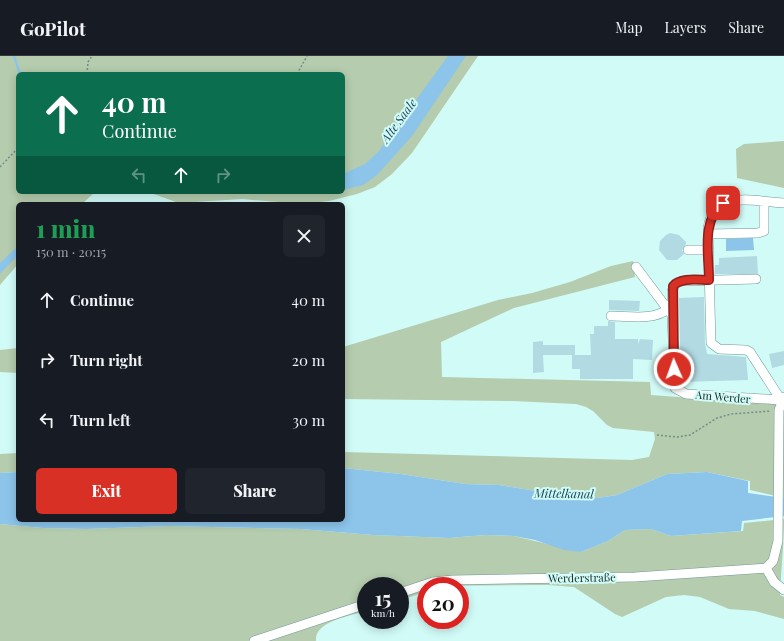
<!DOCTYPE html>
<html lang="en">
<head>
<meta charset="utf-8">
<style>
	:root { --surface:#171b24; --page:#20242c; --text:#f1f3f6; --muted:#9ea1a6; --line:#363941; --accent:#d93025 }
	body { margin:0; font-family:"Playfair Display",serif; background:var(--page); color:var(--text); height:100vh; display:flex; flex-direction:column; font-size:15px; white-space:nowrap }
	* { box-sizing:border-box; margin:0 }
	p { font-size:13px; color:var(--muted) }
	.icon { flex:none; width:22px; height:22px; fill:none; stroke:currentColor; stroke-width:2; stroke-linecap:round; stroke-linejoin:round }
	.map { position:relative; flex:1; overflow:hidden }
	.drawer { position:absolute; left:16px; top:146px; width:329px; height:320px; display:flex; flex-direction:column; background:var(--surface); border-radius:6px; box-shadow:0 2px 10px #0003 }
	.drawer>* { flex:none }
	.guide { position:absolute; left:16px; top:16px; width:329px; height:122px; border-radius:6px; box-shadow:0 2px 10px #0003; background:#0b6e4f; color:#fff; overflow:hidden }
	.speed { position:absolute; left:357px; top:521px; display:flex; gap:8px; font-size:20px; font-weight:700; text-align:center }
	.speed>* { display:grid; place-content:center; width:52px; height:52px; border-radius:50%; background:var(--surface); box-shadow:0 2px 10px #0003; line-height:1 }
	.speed small { font-size:10px; font-weight:400 }
	.speed .limit { border:6px solid #d22; background:#fff; color:#111 }
	.pin { position:absolute; display:grid; place-items:center; width:34px; height:34px; color:#fff; margin:-17px; border-radius:8px; box-shadow:0 2px 6px #0006 }
	.me { position:absolute; width:44px; margin:-22px; rotate:358deg; stroke-linejoin:round; filter:drop-shadow(0 0 3px #0008) }
	.turn { display:flex; align-items:center; gap:14px; height:84px; padding:0 20px; font-size:18px }
	.turn .icon { width:52px; height:52px; stroke-width:2.5 }
	.turn b { display:block; font-size:28px; line-height:34px }
	.lanes { display:flex; align-items:center; height:38px; padding:0 20px; background:#0003; justify-content:center; gap:20px; direction:ltr }
	.lanes .off { opacity:.35 }
	.round { display:grid; place-items:center; flex:none; width:42px; height:42px; border-radius:6px; background:var(--page) }
	.summary { display:flex; align-items:center; justify-content:space-between; height:68px; padding:0 20px }
	h1 { font-size:24px; font-weight:800; line-height:30px; color:#1e9e55 }
	.cta { display:flex; gap:8px; margin-top:auto; padding:8px 20px }
	.cta a { flex:1; height:46px; border-radius:6px; background:var(--accent); color:#fff; font-size:16px; font-weight:800; line-height:46px; text-align:center }
	.cta a+a { background:var(--page); color:var(--text) }
	ul { padding:0; list-style:none }
	li { display:flex; align-items:center; gap:12px; height:60px; padding:0 20px }
	li div { flex:1 }
	li b { display:block; font-size:15px }
	li em { font-style:normal }
	header { display:flex; align-items:center; gap:24px; box-sizing:border-box; height:56px; padding:0 20px; background:var(--surface); border-bottom:1px solid var(--line) }
	header strong { font-size:19px }
	nav { display:flex; gap:22px; margin-inline-start:auto; font-size:14px }
	.map>svg:first-child { display:block }
	.green { fill:#b5ccae }
	.water { fill:#8cc4ea }
	.lines { fill:none; stroke-linecap:round; stroke-linejoin:round }
	.stream { stroke:#8cc4ea; stroke-width:2.5 }
	.building { fill:#b2dae3 }
	.minor-casing { stroke:#729996; stroke-width:10 }
	.path { stroke:#718e8b; stroke-width:1.5; stroke-dasharray:2 2; stroke-linecap:butt }
	.minor { stroke:#fff; stroke-width:9 }
	.route-casing { stroke:#8d1f18; stroke-width:10 }
	.route { stroke:#d93025; stroke-width:7 }
	.labels { text-anchor:middle; stroke-width:4; stroke-linejoin:round; paint-order:stroke }
	.street-label { font-size:11px; fill:#1a2a28; stroke:#d1fbf7 }
	.water-label { font-size:12px; font-style:italic; fill:#19445f; stroke:#d1fbf7 }
</style>
</head>
<body>
<header>
<strong>GoPilot</strong>
<nav><a>Map</a><a>Layers</a><a>Share</a></nav>
</header>
<div class="map">
<svg width="784" height="585" viewBox="0 0 784 585">
	<rect width="100%" height="100%" fill="#d1fbf7"/>
	<!-- green -->
	<path class="green" d="M 0,0 L 478,0 L 412,97 L 392,118 L 375,131 L 357,138 L 329,145 L 304,148 L 242,143 L 179,147 L 148,136 L 343,136 L 343,18 L 18,18 L 18,136 L 95,136 L 82,148 L 18,148 L 18,208 L 0,229 Z
		M 784,85 L 784,132 L 737,122 L 736,93 L 744,88 Z
		M 633,205 L 635,221 L 514,252 L 441,286 L 442,321 L 650,326 L 651,339 L 784,349 L 784,442 L 750,434 L 750,425 L 707,416 L 667,418 L 617,439 L 597,442 L 574,441 L 499,429 L 465,428 L 401,418 L 343,412 L 343,396 L 632,404 L 649,401 L 655,383 L 654,376 L 613,372 L 607,369 L 593,355 L 586,351 L 576,348 L 513,345 L 343,343 L 343,291 L 498,244 L 532,237 L 570,226 L 611,210 Z
		M 18,292 L 18,317 L 0,316 L 0,294 Z
		M 18,397 L 18,416 L 0,417 L 0,398 Z
		M 784,463 C 784,489 781,514 780,539 L 784,541 L 784,563 L 755,555 L 729,553 L 700,541 L 684,539 L 666,541 L 622,561 L 615,558 L 574,531 L 548,529 L 426,530 L 426,536 L 400,544 L 400,530 L 366,530 L 366,555 C 351,560 314,565 316,585 L 0,585 L 0,468 L 42,472 L 86,473 L 168,470 L 301,473 L 373,479 L 449,482 L 485,479 L 514,480 L 581,496 L 608,485 L 625,474 L 651,473 L 671,480 L 743,475 L 744,467 Z"/>
	<!-- water -->
	<path class="water" d="M 448,0 L 466,0 L 412,80 L 377,119 L 363,129 L 343,134 L 343,118 L 365,108 L 379,95 Z
		M 753,182 L 754,194 L 726,195 L 726,183 Z
		M 18,190 L 18,199 L 0,218 L 0,207 Z
		M 343,412 L 401,418 L 465,428 L 499,429 L 574,441 L 597,442 L 617,439 L 667,418 L 707,416 L 748,425 L 748,437 L 784,442 L 784,460 L 742,465 L 741,475 L 671,480 L 651,473 L 625,474 L 608,485 L 581,496 L 564,494 L 535,484 L 514,480 L 485,479 L 449,482 L 373,479 L 301,473 L 168,470 L 86,473 L 42,472 L 0,468 L 0,417 L 18,416 L 18,464 L 343,464 Z"/>
	<g class="lines">
		<!-- stream -->
		<path class="stream" d="M 14,0 L 20,18"/>
	</g>
	<!-- building -->
	<path class="building" d="M 670,177 L 679,179 L 686,186 L 686,188 L 682,194 L 684,198 L 677,204 L 667,204 L 659,194 L 660,185 L 666,179 Z
		M 757,200 L 758,218 L 715,218 L 715,209 L 719,209 L 719,202 Z
		M 704,241 L 705,287 L 707,298 L 746,301 L 748,324 L 681,326 L 679,242 Z
		M 609,244 L 640,245 L 639,255 L 609,254 Z
		M 608,265 L 615,266 L 615,283 L 638,283 L 638,288 L 640,283 L 653,284 L 652,304 L 633,303 L 633,323 L 580,323 L 580,313 L 572,313 L 572,299 L 543,299 L 544,316 L 533,317 L 533,286 L 543,285 L 543,289 L 575,289 L 575,299 L 591,299 L 590,278 L 594,278 L 594,270 L 608,270 Z
		M 784,295 L 784,309 L 772,312 L 769,298 Z"/>
	<g class="lines">
		<!-- minor casing -->
		<g class="minor-casing">
			<path id="minor" d="M 708,178 L 758,177 L 764,175 L 764,146
				M 688,194 L 709,194
				M 636,211 L 672,259 L 675,332 L 686,338 L 781,344
				M 672,259 L 672,235 L 676,227 L 682,225 L 756,223
				M 611,260 C 629,260 653,265 668,253
				M 781,344 L 750,296 L 746,294 L 719,293 L 711,287 L 708,172 C 714,132 755,146 784,147
				M 766,512 L 774,526 L 784,534
				M 400,537 L 433,526 L 453,524 L 635,521 L 766,512 L 773,505 L 778,485 L 779,354 L 784,341
				M 254,585 L 366,548"/>
		</g>
		<!-- path -->
		<path class="path" d="M 87,18 L 88,6 L 92,0
			M 297,18 L 307,0
			M 0,111 L 18,92
			M 657,379 L 677,381 L 690,379 L 717,362 L 731,358 L 771,355"/>
		<!-- minor -->
		<use href="#minor" class="minor"/>
	</g>
	<g class="lines">
		<!-- route casing -->
		<g class="route-casing">
			<path id="route" d="M 674,313 L 673,230 C 681,221 698,224 709,224 C 709,199 701,164 723,147"/>
		</g>
		<!-- route -->
		<use href="#route" class="route"/>
	</g>
	<g class="labels">
		<!-- street labels -->
		<g class="street-label">
			<text transform="translate(723 341) rotate(5)" y="4">Am Werder</text>
			<text transform="translate(582 522) rotate(-1)" y="4">Werderstraße</text>
		</g>
		<!-- water labels -->
		<g class="water-label">
			<text transform="translate(399 65) rotate(-54)" y="4">Alte Saale</text>
			<text transform="translate(564 438) rotate(1)" y="4">Mittelkanal</text>
		</g>
	</g>
</svg>
<div class="speed"><div>15<small>km/h</small></div><div class="limit">20</div></div>
<div class="pin" style="left:723px;top:147px;background:#d93025"><svg class="icon" aria-label="arrive" viewBox="0 0 24 24"><path d="M6 21V4h12l-3 4 3 4H6"/></svg></div>
<svg class="me" style="left:674px;top:313px" viewBox="-20 -20 40 40"><circle r="17" fill="#d93025" stroke="#fff" stroke-width="3"/><path d="M0-11L8 9 0 5-8 9z" fill="#fff"/></svg>
<div class="guide">
<div class="turn"><svg class="icon" aria-label="ahead" viewBox="0 0 24 24"><path d="M12 20V5M6 11l6-6 6 6"/></svg><div><b>40 m</b>Continue</div></div>
<div class="lanes"><svg class="icon off" aria-label="left" viewBox="0 0 24 24"><path d="M17 20v-9H6M10 6l-5 5 5 5"/></svg><svg class="icon" aria-label="ahead" viewBox="0 0 24 24"><path d="M12 20V5M6 11l6-6 6 6"/></svg><svg class="icon off" aria-label="right" viewBox="0 0 24 24"><path d="M7 20v-9h11M14 6l5 5-5 5"/></svg></div>
</div>
<section class="drawer">
<div class="summary"><div><h1>1 min</h1><p>150 m · 20:15</p></div><a class="round"><svg class="icon" aria-label="close" viewBox="0 0 24 24"><path d="M6 6l12 12M18 6L6 18"/></svg></a></div>
<ul>
<li><svg class="icon" aria-label="ahead" viewBox="0 0 24 24"><path d="M12 20V5M6 11l6-6 6 6"/></svg><div><b>Continue</b></div><em>40 m</em></li>
<li><svg class="icon" aria-label="right" viewBox="0 0 24 24"><path d="M7 20v-9h11M14 6l5 5-5 5"/></svg><div><b>Turn right</b></div><em>20 m</em></li>
<li><svg class="icon" aria-label="left" viewBox="0 0 24 24"><path d="M17 20v-9H6M10 6l-5 5 5 5"/></svg><div><b>Turn left</b></div><em>30 m</em></li>
</ul>
<div class="cta"><a>Exit</a><a>Share</a></div>
</section>
</div>
</body>
</html>
